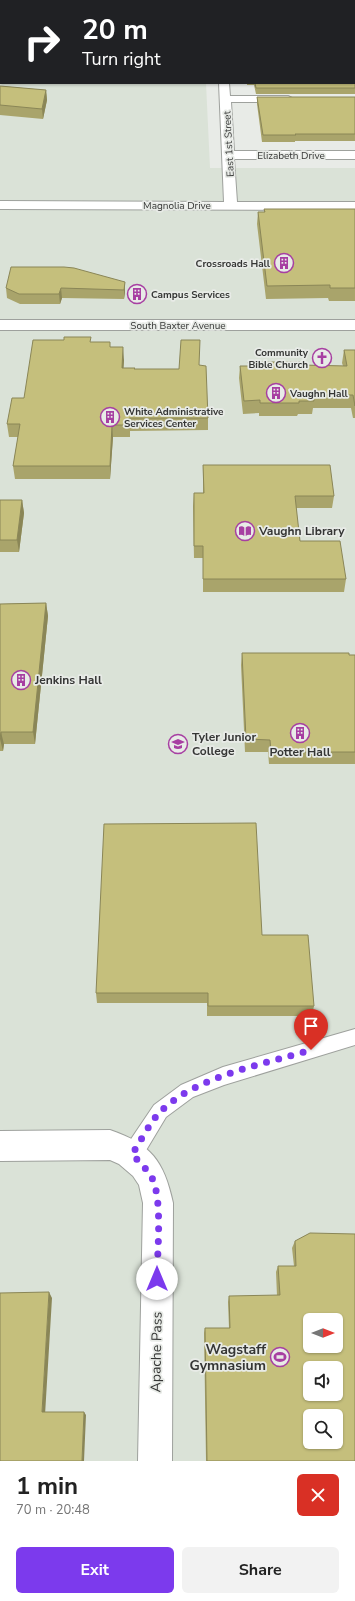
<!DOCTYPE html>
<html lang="en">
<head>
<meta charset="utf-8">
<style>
	:root { --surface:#fff; --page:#f2f2f2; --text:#222; --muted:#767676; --accent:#7c3aed }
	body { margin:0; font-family:"Nunito Sans",sans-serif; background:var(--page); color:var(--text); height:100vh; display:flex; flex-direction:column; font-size:15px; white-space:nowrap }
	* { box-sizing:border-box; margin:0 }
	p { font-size:13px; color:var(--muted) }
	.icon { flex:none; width:22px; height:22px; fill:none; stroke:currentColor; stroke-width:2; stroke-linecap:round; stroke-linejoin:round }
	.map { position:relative; height:1461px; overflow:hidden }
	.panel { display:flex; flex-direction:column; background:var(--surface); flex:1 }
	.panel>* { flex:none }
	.top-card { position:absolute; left:0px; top:0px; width:355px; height:84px; box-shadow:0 1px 3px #0004; background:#202124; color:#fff; overflow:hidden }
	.needle { width:26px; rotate:90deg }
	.controls { position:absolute; left:303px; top:1313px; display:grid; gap:8px }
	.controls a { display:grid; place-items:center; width:40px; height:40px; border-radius:6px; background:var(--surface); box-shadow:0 1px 3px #0004; font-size:20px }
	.pin { position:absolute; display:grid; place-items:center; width:34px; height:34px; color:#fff; margin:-41px -17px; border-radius:50% 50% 50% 0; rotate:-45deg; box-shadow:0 0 4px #0007 }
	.pin .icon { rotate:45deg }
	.me { position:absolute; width:44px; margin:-22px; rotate:0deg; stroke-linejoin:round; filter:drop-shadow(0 0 3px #0008) }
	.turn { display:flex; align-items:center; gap:14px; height:84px; padding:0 16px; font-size:18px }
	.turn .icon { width:52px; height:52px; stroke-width:2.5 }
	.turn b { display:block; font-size:28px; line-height:34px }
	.round { display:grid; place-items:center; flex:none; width:42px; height:42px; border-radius:6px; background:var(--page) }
	.summary { display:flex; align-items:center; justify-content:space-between; height:68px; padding:0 16px }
	h1 { font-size:24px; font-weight:700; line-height:30px }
	.cta { display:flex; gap:8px; margin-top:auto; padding:8px 16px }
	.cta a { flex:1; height:46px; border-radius:6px; background:var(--accent); color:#fff; font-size:16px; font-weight:700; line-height:46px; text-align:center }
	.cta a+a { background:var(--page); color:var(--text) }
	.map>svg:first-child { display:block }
	.built { fill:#dae2d7; fill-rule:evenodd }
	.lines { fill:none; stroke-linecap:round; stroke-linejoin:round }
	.service-casing { stroke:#9ea19d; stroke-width:2 }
	.minor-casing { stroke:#9ea19d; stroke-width:2 }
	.tertiary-casing { stroke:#9ea19d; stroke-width:2 }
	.service { fill:#fff; fill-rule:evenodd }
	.minor { fill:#fff; fill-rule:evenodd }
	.tertiary { fill:#fff; fill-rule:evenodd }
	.wall { fill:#a9a46b }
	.shaded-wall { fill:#8a8657 }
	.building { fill:#c5bf7c; stroke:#8a8657; fill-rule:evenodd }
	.route { stroke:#7c3aed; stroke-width:7; stroke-dasharray:0 12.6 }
	.labels { text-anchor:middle; stroke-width:3.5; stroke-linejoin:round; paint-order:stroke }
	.far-street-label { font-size:10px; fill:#353635; stroke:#e8ebe7 }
	.far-poi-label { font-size:10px; font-weight:bold; fill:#353635; stroke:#e8ebe7; text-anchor:start }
	.poi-label { font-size:12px; font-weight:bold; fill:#353635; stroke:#e8ebe7; text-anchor:start }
	.near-poi-label { font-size:14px; font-weight:bold; fill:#353635; stroke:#e8ebe7; text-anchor:end }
	.near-street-label { font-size:14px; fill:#353635; stroke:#e8ebe7 }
</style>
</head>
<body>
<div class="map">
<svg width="355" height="1461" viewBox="0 0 355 1461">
	<rect width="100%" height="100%" fill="#e8ebe7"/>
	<!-- built -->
	<path class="built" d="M 0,49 L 1,83 L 206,83 L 210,168 L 355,168 L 355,1461 L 0,1461 ZM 310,1320 L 336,1320 L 336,1346 L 310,1346 ZM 310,1368 L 336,1368 L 336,1394 L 310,1394 ZM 310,1416 L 336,1416 L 336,1442 L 310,1442 Z"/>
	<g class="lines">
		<!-- service casing -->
		<g class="service-casing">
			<path id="service" d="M 355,1029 L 355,1045 L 224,1085 L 193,1097 L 166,1117 L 139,1162 L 132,1164 L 125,1162 L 123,1155 L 125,1148 L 154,1105 L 181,1085 L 223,1067 Z"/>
		</g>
		<!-- minor casing -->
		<g class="minor-casing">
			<path id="minor" d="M 214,0 L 224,0 L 224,1 L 214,1 Z
				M 354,37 L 355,37 L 355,43 L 354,43 Z
				M 0,38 L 1,38 L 1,44 L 0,44 Z
				M 219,83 L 229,83 L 230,96 L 288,96 L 294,99 L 288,102 L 231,102 L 234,151 L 355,151 L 355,159 L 234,159 L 237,202 L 355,202 L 355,210 L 0,209 L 0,201 L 224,202 Z
				M 110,1130 C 151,1144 164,1161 173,1203 L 172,1461 L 138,1461 L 143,1203 L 139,1185 L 133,1176 L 119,1164 L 110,1160 L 0,1161 L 0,1131 Z"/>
		</g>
		<!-- tertiary casing -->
		<g class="tertiary-casing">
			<path id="tertiary" d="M 0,320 L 355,320 L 355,330 L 0,330 Z"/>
		</g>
		<!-- service -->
		<use href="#service" class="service"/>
		<!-- minor -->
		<use href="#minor" class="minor"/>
		<!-- tertiary -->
		<use href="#tertiary" class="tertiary"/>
	</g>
	<!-- wall -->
	<path class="wall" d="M 355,46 L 355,94 L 256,94 L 254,85 L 247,85 L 247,83 L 354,83 Z
		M 0,86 L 46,90 L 47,100 L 43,119 L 0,115 Z
		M 257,97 L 355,97 L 355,141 L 295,141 L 295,142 L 262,142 L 257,104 Z
		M 264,209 L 355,209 L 355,301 L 329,301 L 328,298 L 266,299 L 257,224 L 258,212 L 264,212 Z
		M 125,282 L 125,292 L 124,299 L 62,298 L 60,304 L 20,304 L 7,298 L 6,288 Z
		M 91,342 L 111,347 L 124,360 L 123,368 L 135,369 L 179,369 L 199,365 L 208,418 L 208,430 L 130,431 L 130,437 L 113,437 L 110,479 L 15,479 L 13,466 L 18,437 L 9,437 L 7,424 L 24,398 Z
		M 344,350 L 355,350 L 355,418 L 353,418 L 351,408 L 313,408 L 312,414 L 298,414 L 297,416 L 259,416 L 259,413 L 243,414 L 239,378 L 240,366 L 248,366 L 248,362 L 301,365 L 343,366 L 342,363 Z
		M 203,465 L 334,496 L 332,508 L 296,508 L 300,541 L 346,579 L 344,592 L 203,592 L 203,558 L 194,558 L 193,506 L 194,493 L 203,493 Z
		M 0,500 L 22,500 L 24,513 L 19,552 L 0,552 Z
		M 46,603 L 48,616 L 35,744 L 4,744 L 3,751 L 0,751 L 0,604 Z
		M 242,653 L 355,655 L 355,764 L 269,764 L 268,752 L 245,752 L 241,665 Z
		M 262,935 L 314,1006 L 312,1016 L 207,1016 L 207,1003 L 97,1003 L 96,993 Z
		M 295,1241 L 355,1461 L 206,1461 L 204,1333 L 205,1328 L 229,1328 L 228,1302 L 229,1296 L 277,1296 L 276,1272 L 278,1266 L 294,1266 L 292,1248 Z"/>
	<!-- shaded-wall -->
	<path class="shaded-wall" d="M 46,90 L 47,100 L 43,119 L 42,109 Z
		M 125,282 L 125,292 L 124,299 L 124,290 Z
		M 61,288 L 62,298 L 60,304 L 59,294 Z
		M 123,347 L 124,360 L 123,380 L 122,368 Z
		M 112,425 L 113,437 L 110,479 L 110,466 Z
		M 22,500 L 24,513 L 19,552 L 17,540 Z
		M 46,603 L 48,616 L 35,744 L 33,732 Z
		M 1,732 L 4,744 L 3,751 L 0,739 Z
		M 49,1292 L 52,1298 L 45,1415 L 42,1412 Z
		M 84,1412 L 86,1415 L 84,1461 L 82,1461 Z"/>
	<!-- building -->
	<path class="building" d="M 4,0 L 45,0 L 45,1 L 4,1 Z
		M 103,0 L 155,0 L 155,1 L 103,1 Z
		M 354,46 L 355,46 L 355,88 L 256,88 L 255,83 L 354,83 Z
		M 0,86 L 46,90 L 42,109 L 0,105 Z
		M 257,97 L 355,97 L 355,134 L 295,134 L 296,135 L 263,135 Z
		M 264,209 L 355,209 L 355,288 L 330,288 L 330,285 L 267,286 L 258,212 L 265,212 Z
		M 11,267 L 64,267 L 74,268 L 125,282 L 124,290 L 61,288 L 59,294 L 19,294 L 6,288 Z
		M 64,337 L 91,337 L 90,342 L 110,342 L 110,347 L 123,347 L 122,368 L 135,368 L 134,369 L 179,369 L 181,340 L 200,340 L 199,365 L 206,366 L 208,418 L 129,418 L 129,425 L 112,425 L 110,466 L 13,466 L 20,424 L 7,424 L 12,398 L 24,398 L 33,340 L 64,340 Z
		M 344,350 L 355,350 L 355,406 L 353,395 L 313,395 L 314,401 L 299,401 L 299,403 L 260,403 L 260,400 L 244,401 L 240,366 L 249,366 L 248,362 L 300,362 L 301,365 L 347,366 Z
		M 203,465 L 330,465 L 334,496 L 295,496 L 300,541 L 340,541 L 346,579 L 203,579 L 203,546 L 194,546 L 194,493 L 204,493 Z
		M 0,500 L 22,500 L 17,540 L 0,540 Z
		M 46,603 L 33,732 L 1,732 L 0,739 L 0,604 Z
		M 242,653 L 349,653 L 349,655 L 355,655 L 355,752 L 271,752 L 270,740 L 246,739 Z
		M 256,823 L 262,935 L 308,935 L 314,1006 L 208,1006 L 208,993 L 96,993 L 104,824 Z
		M 310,1233 L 355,1234 L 355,1461 L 207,1461 L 205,1328 L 230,1328 L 229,1296 L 280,1295 L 278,1266 L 296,1266 L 295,1241 ZM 310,1320 L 336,1320 L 336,1346 L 310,1346 ZM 310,1368 L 336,1368 L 336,1394 L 310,1394 ZM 310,1416 L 336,1416 L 336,1442 L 310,1442 Z
		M 49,1292 L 42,1412 L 84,1412 L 82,1461 L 0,1461 L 0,1293 Z"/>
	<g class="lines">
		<!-- route -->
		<path class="route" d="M 157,1279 C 157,1253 163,1200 152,1178 C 147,1169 139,1162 132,1154 C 140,1143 151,1120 161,1111 C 197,1076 264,1064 311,1050"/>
	</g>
	<!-- icons -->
	<defs>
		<g id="building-ring" transform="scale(1)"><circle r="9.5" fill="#e8ebe7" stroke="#a73fa2" stroke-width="1.5"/><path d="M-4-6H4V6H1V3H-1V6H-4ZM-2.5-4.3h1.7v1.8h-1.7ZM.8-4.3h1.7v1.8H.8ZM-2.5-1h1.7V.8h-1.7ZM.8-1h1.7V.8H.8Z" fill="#a73fa2"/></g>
		<g id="church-ring" transform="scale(1)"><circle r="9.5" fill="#e8ebe7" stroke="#a73fa2" stroke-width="1.5"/><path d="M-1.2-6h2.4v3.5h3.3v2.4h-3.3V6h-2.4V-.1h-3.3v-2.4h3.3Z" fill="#a73fa2"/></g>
		<g id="library-ring" transform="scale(1)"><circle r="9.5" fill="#e8ebe7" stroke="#a73fa2" stroke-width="1.5"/><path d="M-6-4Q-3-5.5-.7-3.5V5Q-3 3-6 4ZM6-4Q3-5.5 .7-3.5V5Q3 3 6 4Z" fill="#a73fa2"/></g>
		<g id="university-ring" transform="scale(1)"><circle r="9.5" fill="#e8ebe7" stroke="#a73fa2" stroke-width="1.5"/><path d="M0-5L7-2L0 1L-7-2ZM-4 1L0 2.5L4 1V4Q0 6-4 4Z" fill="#a73fa2"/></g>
		<g id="stadium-ring" transform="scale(1)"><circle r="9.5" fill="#e8ebe7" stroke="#a73fa2" stroke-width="1.5"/><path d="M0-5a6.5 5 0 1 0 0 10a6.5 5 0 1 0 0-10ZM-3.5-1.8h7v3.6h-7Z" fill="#a73fa2"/></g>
	</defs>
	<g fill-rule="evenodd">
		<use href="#building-ring" x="284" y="263"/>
		<use href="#building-ring" x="137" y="294"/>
		<use href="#church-ring" x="322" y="358"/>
		<use href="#building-ring" x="276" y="393"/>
		<use href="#building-ring" x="110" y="417"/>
		<use href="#library-ring" x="245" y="531"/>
		<use href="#building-ring" x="21" y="680"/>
		<use href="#building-ring" x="300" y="733"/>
		<use href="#university-ring" x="178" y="744"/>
		<use href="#stadium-ring" x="280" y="1357"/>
	</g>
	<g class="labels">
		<!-- far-street labels -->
		<g class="far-street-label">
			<text transform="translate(228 144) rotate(-93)" y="4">East 1st Street</text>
			<text x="291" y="159">Elizabeth Drive</text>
			<text x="177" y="209">Magnolia Drive</text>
			<text x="178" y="329">South Baxter Avenue</text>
		</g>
		<!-- far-poi labels -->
		<g class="far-poi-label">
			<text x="270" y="267" text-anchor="end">Crossroads Hall</text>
			<text x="151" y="298">Campus Services</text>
			<text x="308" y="356" text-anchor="end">Community<tspan x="308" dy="12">Bible Church</tspan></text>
			<text x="290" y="397">Vaughn Hall</text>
			<text x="124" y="415">White Administrative<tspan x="124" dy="12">Services Center</tspan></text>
		</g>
		<!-- poi labels -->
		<g class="poi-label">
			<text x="259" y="535">Vaughn Library</text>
			<text x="35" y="684">Jenkins Hall</text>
			<text x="192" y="741">Tyler Junior<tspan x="192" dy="14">College</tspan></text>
			<text x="300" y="756" text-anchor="middle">Potter Hall</text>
		</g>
		<!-- near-poi labels -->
		<g class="near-poi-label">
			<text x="266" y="1354">Wagstaff<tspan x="266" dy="16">Gymnasium</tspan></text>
		</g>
		<!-- near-street labels -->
		<g class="near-street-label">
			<text transform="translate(156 1352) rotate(-89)" y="5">Apache Pass</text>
		</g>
	</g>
</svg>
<div class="controls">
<a><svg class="needle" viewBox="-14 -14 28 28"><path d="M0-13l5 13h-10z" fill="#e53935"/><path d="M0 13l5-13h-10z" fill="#767676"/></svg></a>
<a><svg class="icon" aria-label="sound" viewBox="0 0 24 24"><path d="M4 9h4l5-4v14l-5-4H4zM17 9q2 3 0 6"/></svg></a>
<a><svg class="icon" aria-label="search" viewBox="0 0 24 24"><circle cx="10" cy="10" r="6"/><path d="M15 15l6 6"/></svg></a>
</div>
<div class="pin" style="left:311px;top:1050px;background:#d93025"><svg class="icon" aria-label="arrive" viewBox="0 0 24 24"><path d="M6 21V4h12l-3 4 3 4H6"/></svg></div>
<svg class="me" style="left:157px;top:1279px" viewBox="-20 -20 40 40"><circle r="19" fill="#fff"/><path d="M0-13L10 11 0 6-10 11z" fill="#7c3aed"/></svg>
<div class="top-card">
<div class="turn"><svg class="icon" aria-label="right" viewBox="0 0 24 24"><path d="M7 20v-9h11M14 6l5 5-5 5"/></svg><div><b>20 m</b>Turn right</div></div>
</div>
</div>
<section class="panel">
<div class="summary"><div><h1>1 min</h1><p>70 m · 20:48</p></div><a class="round" style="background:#d93025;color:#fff"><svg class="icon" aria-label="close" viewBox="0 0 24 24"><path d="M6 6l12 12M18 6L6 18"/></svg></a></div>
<div class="cta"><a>Exit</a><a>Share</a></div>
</section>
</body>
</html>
